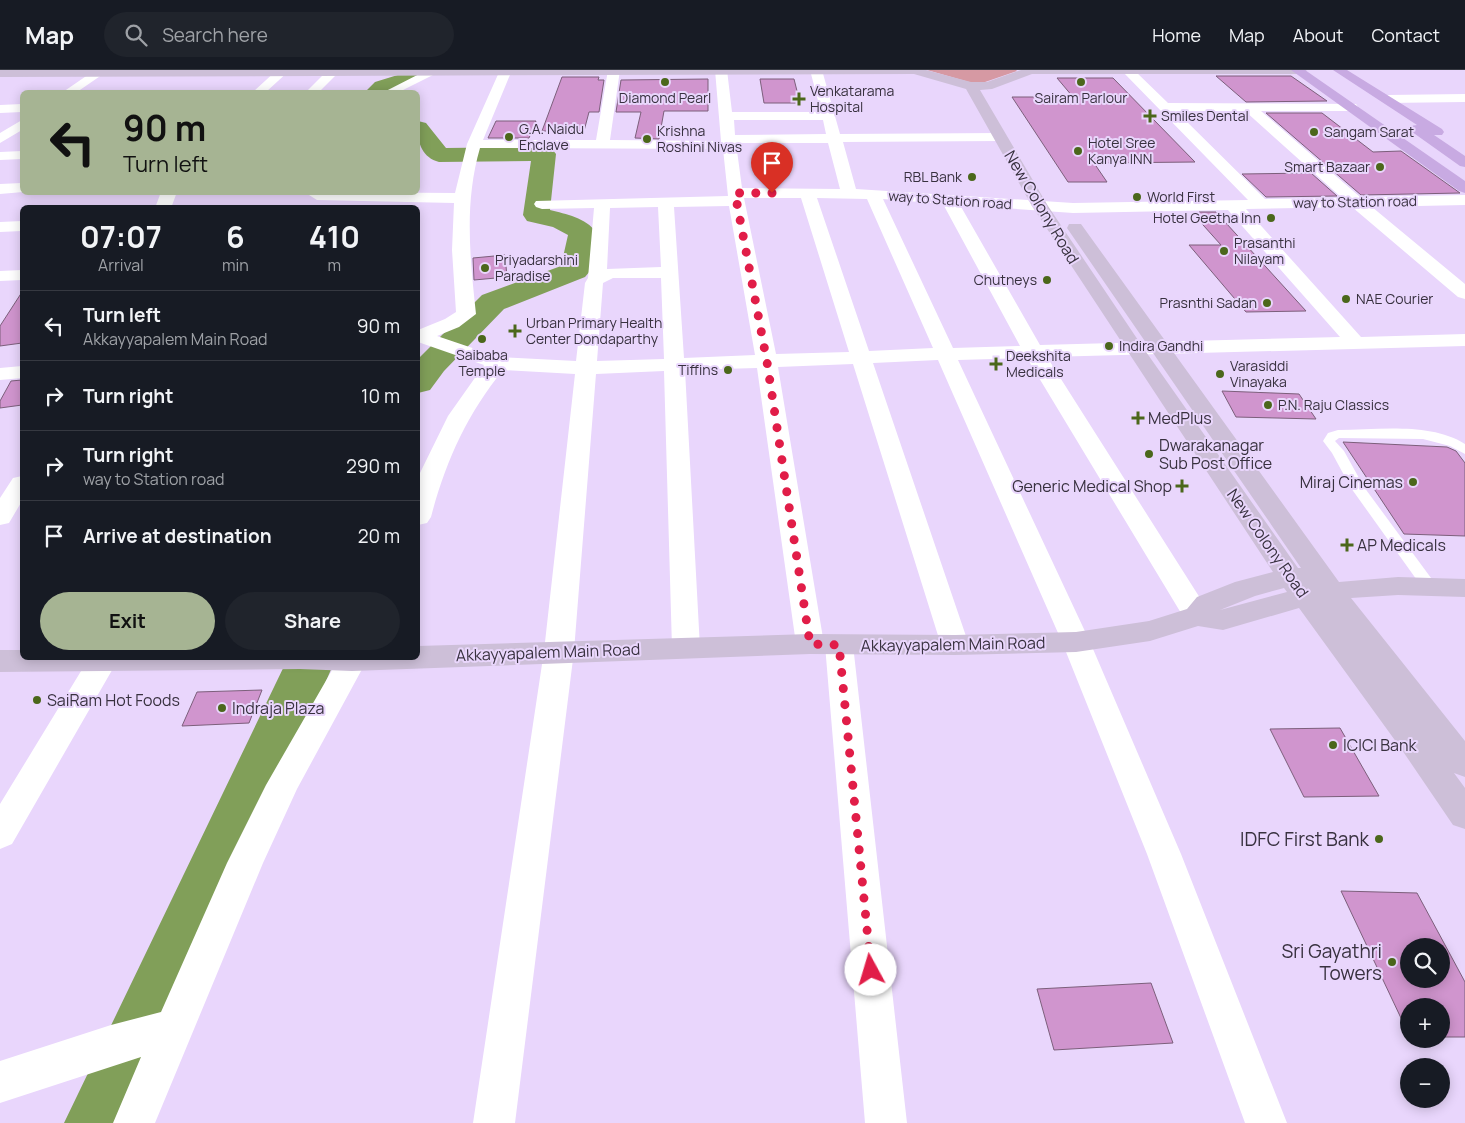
<!DOCTYPE html>
<html lang="en">
<head>
<meta charset="utf-8">
<style>
	:root { --surface:#171b24; --page:#20242c; --text:#f1f3f6; --muted:#9ea1a6; --line:#363941; --accent:#a6b493 }
	body { margin:0; font-family:Manrope,sans-serif; background:var(--page); color:var(--text); height:100vh; display:flex; flex-direction:column; font-size:19px; white-space:nowrap }
	* { box-sizing:border-box; margin:0 }
	p { font-size:16px; color:var(--muted) }
	.icon { flex:none; width:28px; height:28px; fill:none; stroke:currentColor; stroke-width:2; stroke-linecap:round; stroke-linejoin:round }
	.map { position:relative; flex:1; overflow:hidden }
	.sheet { position:absolute; left:20px; top:135px; width:400px; height:455px; display:flex; flex-direction:column; background:var(--surface); border-radius:8px; box-shadow:0 2px 12px #0003 }
	.sheet>* { flex:none }
	.hud { position:absolute; left:20px; top:20px; width:400px; height:105px; border-radius:8px; box-shadow:0 2px 12px #0003; background:#a6b493; color:#111; overflow:hidden }
	.controls { position:absolute; left:1400px; top:868px; display:grid; gap:10px }
	.controls a { display:grid; place-items:center; width:50px; height:50px; border-radius:50%; background:var(--surface); box-shadow:0 2px 12px #0003; font-size:25px }
	.pin { position:absolute; display:grid; place-items:center; width:42px; height:42px; color:#fff; margin:-51px -21px; border-radius:50% 50% 50% 0; rotate:-45deg; box-shadow:0 0 5px #0007 }
	.pin .icon { rotate:45deg }
	.me { position:absolute; width:55px; margin:-28px; rotate:354deg; stroke-linejoin:round; filter:drop-shadow(0 0 4px #0008) }
	.turn { display:flex; align-items:center; gap:18px; height:105px; padding:0 20px; font-size:22px }
	.turn .icon { width:65px; height:65px; stroke-width:2.5 }
	.turn b { display:block; font-size:35px; line-height:42px }
	.eta { display:flex; justify-content:space-evenly; align-items:center; height:85px; text-align:center }
	.eta b { font-size:30px; font-weight:700; line-height:35px }
	.cta { display:flex; gap:10px; margin-top:auto; padding:10px 20px }
	.cta a { flex:1; height:58px; border-radius:30px; background:var(--accent); color:#111; font-size:20px; font-weight:700; line-height:58px; text-align:center }
	.cta a+a { background:var(--page); color:var(--text) }
	ul { padding:0; list-style:none }
	li { display:flex; align-items:center; gap:15px; height:70px; padding:0 20px; border-top:1px solid var(--line) }
	li div { flex:1 }
	li b { display:block; font-size:19px }
	li em { font-style:normal }
	header { display:flex; align-items:center; gap:30px; box-sizing:border-box; height:70px; padding:0 25px; background:var(--surface); border-bottom:1px solid var(--line) }
	header strong { font-size:24px }
	nav { display:flex; gap:28px; margin-inline-start:auto; font-size:18px }
	.search { width:350px; height:45px; background:var(--page); display:flex; align-items:center; gap:12px; box-sizing:border-box; padding:0 18px; border-radius:28px; color:var(--muted); font-size:19px }
	.map>svg:first-child { display:block }
	.green { fill:#d699a3 }
	.lines { fill:none; stroke-linecap:round; stroke-linejoin:round }
	.river { fill:#819f59; fill-rule:evenodd }
	.building { fill:#d095ce; stroke:#7c5f7b; fill-rule:evenodd }
	.lane { fill:#fff; fill-rule:evenodd }
	.street { fill:#fff; fill-rule:evenodd }
	.secondary { fill:#cdbfd8; fill-rule:evenodd }
	.primary { fill:#c8aae2; fill-rule:evenodd }
	.route { stroke:#e11d48; stroke-width:9; stroke-dasharray:0 16.2 }
	.poi-dot { fill:#4b671b; stroke:#e9d6fc; stroke-width:2 }
	.labels { text-anchor:middle; stroke-width:4; stroke-linejoin:round; paint-order:stroke }
	.far-poi-label { font-size:14px; fill:#38313f; stroke:#e9d6fc; text-anchor:start }
	.far-street-label { font-size:14px; fill:#38313f; stroke:#e9d6fc }
	.street-label { font-size:16px; fill:#38313f; stroke:#e9d6fc }
	.poi-label { font-size:16px; fill:#38313f; stroke:#e9d6fc; text-anchor:start }
	.near-poi-label { font-size:19px; fill:#38313f; stroke:#e9d6fc; text-anchor:end }
</style>
</head>
<body>
<header>
<strong>Map</strong>
<div class="search"><svg class="icon" aria-label="search" viewBox="0 0 24 24"><circle cx="10" cy="10" r="6"/><path d="M15 15l6 6"/></svg>Search here</div>
<nav><a>Home</a><a>Map</a><a>About</a><a>Contact</a></nav>
</header>
<div class="map">
<svg width="1465" height="1053" viewBox="0 0 1465 1053">
	<rect width="100%" height="100%" fill="#e9d6fc"/>
	<!-- green -->
	<path class="green" d="M 927,0 L 1016,0 L 1017,1 L 985,12 L 969,12 Z"/>
	<g class="lines">
		<!-- river -->
		<path class="river" d="M 414,0 L 421,2 L 424,6 L 421,10 L 387,22 L 365,22 L 375,12 Z
			M 418,51 L 426,53 L 446,78 L 544,77 L 552,79 L 556,84 L 550,140 C 566,144 586,148 596,162 L 590,201 L 585,207 L 504,239 L 444,301 L 430,320 L 418,323 L 418,290 L 420,287 L 482,225 L 561,196 L 568,165 L 553,157 L 527,151 L 523,145 L 531,91 L 439,92 C 420,87 416,68 418,51 Z
			M 288,588 L 336,588 L 135,1053 L 64,1053 Z"/>
	</g>
	<!-- building -->
	<path class="building" d="M 1216,6 L 1291,6 L 1327,31 L 1246,32 Z
		M 562,7 L 599,7 L 598,10 L 604,10 L 599,42 L 589,42 L 584,61 L 542,61 Z
		M 1057,8 L 1113,8 L 1195,92 L 1094,93 L 1107,112 L 1068,112 L 1012,27 L 1073,27 Z
		M 708,9 L 708,41 L 664,41 L 659,69 L 635,68 L 641,42 L 616,42 L 621,10 Z
		M 760,9 L 794,9 L 800,33 L 764,33 Z
		M 1266,43 L 1322,43 L 1373,82 L 1401,81 L 1460,123 L 1361,125 Z
		M 496,51 L 536,51 L 529,68 L 488,68 Z
		M 1311,103 L 1337,126 L 1266,127 L 1242,104 Z
		M 1199,142 L 1216,142 L 1306,241 L 1246,242 L 1189,175 L 1221,175 L 1195,146 Z
		M 505,185 L 507,207 L 474,210 L 473,188 Z
		M 22,222 L 22,273 L 0,276 L 0,256 Z
		M 22,310 L 22,335 L 0,338 L 0,331 L 11,311 Z
		M 1222,321 L 1299,324 L 1316,349 L 1236,347 Z
		M 1343,372 L 1447,377 L 1456,381 L 1465,393 L 1465,466 L 1404,464 Z
		M 262,620 L 249,653 L 182,656 L 197,622 Z
		M 1340,658 L 1379,726 L 1304,727 L 1270,659 Z
		M 1341,821 L 1417,823 L 1465,912 L 1465,967 L 1441,967 L 1441,936 L 1409,936 L 1409,965 ZM 1409,876 L 1441,876 L 1441,909 L 1409,909 Z
		M 1151,913 L 1173,973 L 1054,980 L 1037,919 Z"/>
	<g class="lines">
		<!-- lane -->
		<path class="lane" d="M 1338,360 C 1377,360 1430,352 1465,374 L 1465,384 L 1450,376 L 1423,369 L 1339,368 L 1335,371 L 1344,381 L 1364,417 L 1434,512 L 1436,516 L 1434,520 L 1424,520 L 1351,418 L 1332,383 L 1323,371 L 1328,363 Z"/>
		<!-- street -->
		<path class="street" d="M 95,0 L 109,0 L 77,22 L 63,22 Z
			M 277,0 L 290,0 L 266,22 L 253,22 Z
			M 328,0 L 339,2 L 319,22 L 306,22 Z
			M 427,0 L 439,2 L 399,22 L 384,22 Z
			M 500,0 L 512,0 L 483,70 L 596,70 L 608,0 L 620,0 L 610,70 L 721,71 L 715,0 L 727,0 L 732,42 L 821,42 L 810,0 L 822,0 L 840,64 L 1000,63 L 1007,67 L 1000,71 L 843,72 L 856,119 L 1073,133 L 1248,130 L 1122,1 L 1134,0 L 1168,33 L 1356,34 L 1358,37 L 1356,40 L 1351,41 L 1261,41 L 1360,127 L 1465,125 L 1465,135 L 1372,137 L 1465,214 L 1465,229 L 1458,227 L 1352,137 L 1246,139 L 1361,267 L 1465,264 L 1465,276 L 1047,287 L 1207,539 L 1211,546 L 1207,553 L 1197,556 L 1187,553 L 1027,288 L 958,290 L 1090,572 L 1181,784 L 1287,1053 L 1245,1053 L 1147,784 L 1062,572 L 938,290 L 873,293 L 969,575 L 965,582 L 955,585 L 945,582 L 941,575 L 853,294 L 778,297 L 824,574 L 820,581 L 810,584 L 800,581 L 796,574 L 757,298 L 685,300 L 700,578 L 696,585 L 686,588 L 676,585 L 672,578 L 664,301 L 596,304 L 574,581 L 515,1053 L 473,1053 L 544,581 L 575,304 L 503,300 C 467,344 445,393 431,447 L 427,453 L 418,455 L 419,405 L 448,346 L 484,295 L 418,272 L 418,260 L 445,249 L 456,242 L 452,180 L 454,133 L 317,130 L 309,125 L 311,122 L 455,123 L 467,74 ZM 1176,41 L 1245,41 L 1342,128 L 1265,129 ZM 734,50 L 823,50 L 826,64 L 735,65 ZM 736,73 L 828,73 L 840,119 L 742,118 ZM 480,78 L 723,79 L 728,126 L 536,131 L 534,134 L 536,137 L 542,139 L 594,138 L 588,208 L 585,213 L 576,291 L 499,287 L 437,266 L 459,257 L 476,244 C 470,188 464,133 480,78 ZM 744,128 L 801,128 L 849,282 L 776,284 ZM 817,128 L 867,129 L 933,278 L 869,281 ZM 883,129 L 943,134 L 1020,276 L 953,278 ZM 960,135 L 1073,143 L 1228,140 L 1340,267 L 1040,275 ZM 729,136 L 755,285 L 684,288 L 674,137 ZM 658,137 L 661,197 L 607,199 L 610,138 ZM 613,208 L 661,208 L 664,289 L 597,291 L 603,213 Z
			M 1465,24 L 1465,32 L 1387,33 L 1380,29 L 1387,25 Z
			M 22,34 L 22,42 L 0,43 L 0,35 Z
			M 22,50 L 22,60 L 0,73 L 0,63 Z
			M 22,81 L 22,89 L 0,90 L 0,82 Z
			M 22,113 L 23,122 L 0,124 L 0,114 Z
			M 161,122 L 177,122 L 171,138 L 155,138 Z
			M 22,151 L 22,161 L 0,162 L 0,152 Z
			M 22,200 L 22,210 L 0,211 L 0,201 Z
			M 22,296 L 22,308 L 0,310 L 0,298 Z
			M 22,406 L 22,431 L 9,453 L 0,455 L 0,428 L 13,408 Z
			M 839,565 L 849,568 L 853,575 L 907,1053 L 865,1053 L 825,575 L 829,568 Z
			M 89,588 L 119,588 L 12,774 L 0,779 L 0,734 Z
			M 339,588 L 365,588 L 367,590 L 297,719 L 263,793 L 155,1053 L 113,1053 L 141,987 L 0,1033 L 0,991 L 111,955 L 161,942 L 227,793 L 266,715 Z"/>
		<!-- secondary -->
		<path class="secondary" d="M 0,0 L 926,0 L 971,12 L 987,12 L 1021,0 L 1307,0 L 1301,4 L 1032,4 L 992,19 L 980,20 L 1048,136 L 1144,279 L 1298,498 L 1301,498 L 1067,158 L 1069,154 L 1081,154 L 1339,512 L 1398,507 L 1465,509 L 1465,527 L 1398,525 L 1351,528 L 1465,671 L 1465,707 L 1454,703 L 1465,718 L 1465,759 L 1453,755 L 1402,680 L 1299,538 L 1223,560 L 1198,556 L 1150,571 L 1076,582 L 955,585 L 810,584 L 352,601 L 300,599 L 0,602 L 0,580 L 22,580 L 22,588 L 418,588 L 418,576 L 810,564 L 955,565 L 1076,562 L 1149,551 L 1187,539 L 1197,527 L 1235,512 L 1273,502 L 1032,136 L 966,19 L 914,4 L 0,7 ZM 1284,518 L 1287,522 L 1220,540 L 1255,526 Z"/>
		<!-- primary -->
		<path class="primary" d="M 1291,0 L 1305,0 L 1465,111 L 1465,123 L 1459,121 Z
			M 1333,0 L 1347,0 L 1442,59 L 1444,62 L 1442,65 L 1434,65 L 1465,86 L 1465,97 L 1460,96 L 1408,59 L 1410,56 L 1417,55 Z"/>
	</g>
	<g class="lines">
		<!-- route -->
		<path class="route" d="M 772,123 L 735,123 L 767,292 L 810,574 L 839,575 L 871,900"/>
	</g>
	<!-- markers -->
	<g class="poi-dot">
		<circle cx="665" cy="12" r="5"/>
		<circle cx="1081" cy="12" r="5"/>
		<path d="M796.5 21.5h5v5h5v5h-5v5h-5v-5h-5v-5h5z"/>
		<path d="M1147.5 38.5h5v5h5v5h-5v5h-5v-5h-5v-5h5z"/>
		<circle cx="1314" cy="62" r="5"/>
		<circle cx="509" cy="67" r="5"/>
		<circle cx="647" cy="69" r="5"/>
		<circle cx="1078" cy="81" r="5"/>
		<circle cx="1380" cy="97" r="5"/>
		<circle cx="972" cy="107" r="5"/>
		<circle cx="1137" cy="127" r="5"/>
		<circle cx="1271" cy="148" r="5"/>
		<circle cx="1224" cy="181" r="5"/>
		<circle cx="485" cy="198" r="5"/>
		<circle cx="1047" cy="210" r="5"/>
		<circle cx="1346" cy="229" r="5"/>
		<circle cx="1267" cy="233" r="5"/>
		<path d="M512.5 253.5h5v5h5v5h-5v5h-5v-5h-5v-5h5z"/>
		<circle cx="482" cy="269" r="5"/>
		<circle cx="1109" cy="276" r="5"/>
		<path d="M993.5 286.5h5v5h5v5h-5v5h-5v-5h-5v-5h5z"/>
		<circle cx="728" cy="300" r="5"/>
		<circle cx="1220" cy="304" r="5"/>
		<circle cx="1268" cy="335" r="5"/>
		<path d="M1135.5 340.5h5v5h5v5h-5v5h-5v-5h-5v-5h5z"/>
		<circle cx="1149" cy="384" r="5"/>
		<circle cx="1413" cy="412" r="5"/>
		<path d="M1179.5 408.5h5v5h5v5h-5v5h-5v-5h-5v-5h5z"/>
		<path d="M1344.5 467.5h5v5h5v5h-5v5h-5v-5h-5v-5h5z"/>
		<circle cx="37" cy="630" r="5"/>
		<circle cx="222" cy="638" r="5"/>
		<circle cx="1333" cy="675" r="5"/>
		<circle cx="1379" cy="769" r="5"/>
		<circle cx="1392" cy="892" r="5"/>
	</g>
	<g class="labels">
		<!-- far-poi labels -->
		<g class="far-poi-label">
			<text x="810" y="26">Venkatarama<tspan x="810" dy="16">Hospital</tspan></text>
			<text x="665" y="33" text-anchor="middle">Diamond Pearl</text>
			<text x="1081" y="33" text-anchor="middle">Sairam Parlour</text>
			<text x="1161" y="51">Smiles Dental</text>
			<text x="519" y="64">G.A. Naidu<tspan x="519" dy="16">Enclave</tspan></text>
			<text x="657" y="66">Krishna<tspan x="657" dy="16">Roshini Nivas</tspan></text>
			<text x="1324" y="67">Sangam Sarat</text>
			<text x="1088" y="78">Hotel Sree<tspan x="1088" dy="16">Kanya INN</tspan></text>
			<text x="1370" y="102" text-anchor="end">Smart Bazaar</text>
			<text x="962" y="112" text-anchor="end">RBL Bank</text>
			<text x="1147" y="132">World First</text>
			<text x="1261" y="153" text-anchor="end">Hotel Geetha Inn</text>
			<text x="1234" y="178">Prasanthi<tspan x="1234" dy="16">Nilayam</tspan></text>
			<text x="495" y="195">Priyadarshini<tspan x="495" dy="16">Paradise</tspan></text>
			<text x="1037" y="215" text-anchor="end">Chutneys</text>
			<text x="1356" y="234">NAE Courier</text>
			<text x="1257" y="238" text-anchor="end">Prasnthi Sadan</text>
			<text x="526" y="258">Urban Primary Health<tspan x="526" dy="16">Center Dondaparthy</tspan></text>
			<text x="1119" y="281">Indira Gandhi</text>
			<text x="482" y="290" text-anchor="middle">Saibaba<tspan x="482" dy="16">Temple</tspan></text>
			<text x="1006" y="291">Deekshita<tspan x="1006" dy="16">Medicals</tspan></text>
			<text x="1230" y="301">Varasiddi<tspan x="1230" dy="16">Vinayaka</tspan></text>
			<text x="718" y="305" text-anchor="end">Tiffins</text>
			<text x="1278" y="340">P.N. Raju Classics</text>
		</g>
		<!-- far-street labels -->
		<g class="far-street-label">
			<text transform="translate(950 130) rotate(4)" y="5">way to Station road</text>
			<text transform="translate(1355 132) rotate(-1)" y="5">way to Station road</text>
		</g>
		<!-- street labels -->
		<g class="street-label">
			<text transform="translate(1042 137) rotate(59)" y="6">New Colony Road</text>
			<text transform="translate(1268 473) rotate(55)" y="6">New Colony Road</text>
			<text transform="translate(953 574) rotate(-1)" y="6">Akkayyapalem Main Road</text>
			<text transform="translate(548 582) rotate(-2)" y="6">Akkayyapalem Main Road</text>
		</g>
		<!-- poi labels -->
		<g class="poi-label">
			<text x="1148" y="354">MedPlus</text>
			<text x="1159" y="381">Dwarakanagar<tspan x="1159" dy="18">Sub Post Office</tspan></text>
			<text x="1403" y="418" text-anchor="end">Miraj Cinemas</text>
			<text x="1172" y="422" text-anchor="end">Generic Medical Shop</text>
			<text x="1357" y="481">AP Medicals</text>
			<text x="47" y="636">SaiRam Hot Foods</text>
			<text x="232" y="644">Indraja Plaza</text>
			<text x="1343" y="681">ICICI Bank</text>
		</g>
		<!-- near-poi labels -->
		<g class="near-poi-label">
			<text x="1369" y="776">IDFC First Bank</text>
			<text x="1382" y="888">Sri Gayathri<tspan x="1382" dy="22">Towers</tspan></text>
		</g>
	</g>
</svg>
<div class="controls">
<a><svg class="icon" aria-label="search" viewBox="0 0 24 24"><circle cx="10" cy="10" r="6"/><path d="M15 15l6 6"/></svg></a>
<a>+</a>
<a>−</a>
</div>
<div class="pin" style="left:772px;top:123px;background:#d93025"><svg class="icon" aria-label="arrive" viewBox="0 0 24 24"><path d="M6 21V4h12l-3 4 3 4H6"/></svg></div>
<svg class="me" style="left:871px;top:900px" viewBox="-20 -20 40 40"><circle r="19" fill="#fff"/><path d="M0-13L10 11 0 6-10 11z" fill="#e11d48"/></svg>
<div class="hud">
<div class="turn"><svg class="icon" aria-label="left" viewBox="0 0 24 24"><path d="M17 20v-9H6M10 6l-5 5 5 5"/></svg><div><b>90 m</b>Turn left</div></div>
</div>
<section class="sheet">
<div class="eta">
<div><b>07:07</b><p>Arrival</p></div>
<div><b>6</b><p>min</p></div>
<div><b>410</b><p>m</p></div>
</div>
<ul>
<li><svg class="icon" aria-label="left" viewBox="0 0 24 24"><path d="M17 20v-9H6M10 6l-5 5 5 5"/></svg><div><b>Turn left</b><p>Akkayyapalem Main Road</p></div><em>90 m</em></li>
<li><svg class="icon" aria-label="right" viewBox="0 0 24 24"><path d="M7 20v-9h11M14 6l5 5-5 5"/></svg><div><b>Turn right</b></div><em>10 m</em></li>
<li><svg class="icon" aria-label="right" viewBox="0 0 24 24"><path d="M7 20v-9h11M14 6l5 5-5 5"/></svg><div><b>Turn right</b><p>way to Station road</p></div><em>290 m</em></li>
<li><svg class="icon" aria-label="arrive" viewBox="0 0 24 24"><path d="M6 21V4h12l-3 4 3 4H6"/></svg><div><b>Arrive at destination</b></div><em>20 m</em></li>
</ul>
<div class="cta"><a>Exit</a><a>Share</a></div>
</section>
</div>
</body>
</html>
